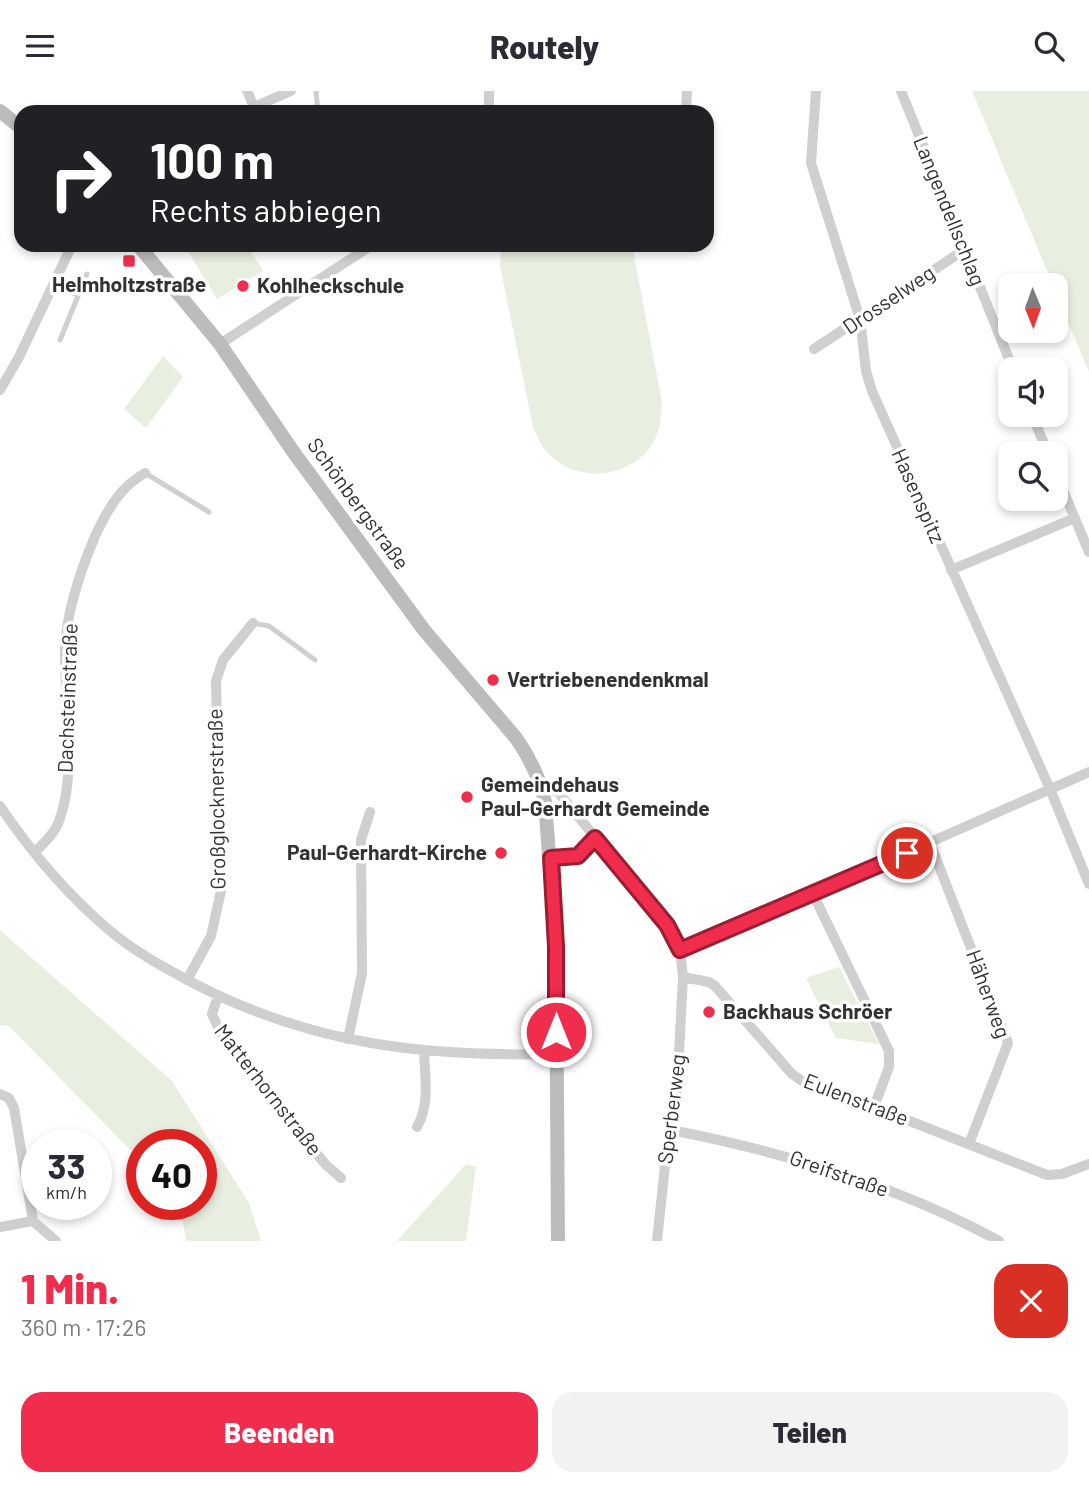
<!DOCTYPE html>
<html lang="de">
<head>
<meta charset="utf-8">
<style>
	:root { --surface:#fff; --page:#f2f2f3; --text:#2b2b33; --muted:#7c7c81; --accent:#f02d4d }
	body { margin:0; font-family:Barlow,sans-serif; background:var(--page); color:var(--text); height:100vh; display:flex; flex-direction:column; font-size:26px; white-space:nowrap }
	* { box-sizing:border-box; margin:0 }
	p { font-size:23px; color:var(--muted) }
	.icon { flex:none; width:38px; height:38px; fill:none; stroke:currentColor; stroke-width:2; stroke-linecap:round; stroke-linejoin:round }
	.map { position:relative; height:1150px; overflow:hidden }
	.panel { display:flex; flex-direction:column; background:var(--surface); flex:1 }
	.panel>* { flex:none }
	.banner { position:absolute; left:14px; top:14px; width:700px; height:147px; border-radius:21px; box-shadow:0 4px 10px #0003; background:#202124; color:#fff; overflow:hidden }
	.needle { width:46px; rotate:179deg }
	.fabs { position:absolute; left:998px; top:182px; display:grid; gap:14px }
	.fabs a { display:grid; place-items:center; width:70px; height:70px; border-radius:14px; background:var(--surface); box-shadow:0 4px 10px #0003; font-size:35px }
	.speed { position:absolute; left:21px; top:1038px; display:flex; gap:14px; font-size:35px; font-weight:700; text-align:center }
	.speed>* { display:grid; place-content:center; width:91px; height:91px; border-radius:50%; background:var(--surface); box-shadow:0 4px 10px #0003; line-height:1 }
	.speed small { font-size:18px; font-weight:400 }
	.speed .limit { border:10px solid #d22; background:#fff; color:#111 }
	.pin { position:absolute; display:grid; place-items:center; width:60px; height:60px; color:#fff; margin:-30px; border:4px solid #fff; border-radius:50%; box-shadow:0 2px 7px #0007 }
	.me { position:absolute; width:77px; margin:-38px; rotate:0deg; stroke-linejoin:round; filter:drop-shadow(0 0 5px #0008) }
	.turn { display:flex; align-items:center; gap:24px; height:147px; padding:0 21px; font-size:32px }
	.turn .icon { width:91px; height:91px; stroke-width:2.5 }
	.turn b { display:block; font-size:49px; line-height:60px }
	.round { display:grid; place-items:center; flex:none; width:74px; height:74px; border-radius:21px; background:var(--page) }
	.summary { display:flex; align-items:center; justify-content:space-between; height:119px; padding:0 21px }
	h1 { font-size:42px; font-weight:800; line-height:52px; color:var(--accent) }
	.primary-button { display:flex; gap:14px; margin-top:auto; padding:14px 21px }
	.primary-button a { flex:1; height:80px; border-radius:21px; background:var(--accent); color:#fff; font-size:28px; font-weight:800; line-height:80px; text-align:center }
	.primary-button a+a { background:var(--page); color:var(--text) }
	header { display:flex; justify-content:space-between; align-items:center; height:91px; padding:0 21px; background:var(--surface); font-size:32px; font-weight:800 }
	.map>svg:first-child { display:block }
	.green { fill:#e9efe0 }
	.lines { fill:none; stroke-linecap:round; stroke-linejoin:round }
	.lane { stroke:#cfcfcf; stroke-width:5 }
	.street { stroke:#cfcfcf; stroke-width:10 }
	.secondary { stroke:#bcbcbc; stroke-width:14 }
	.route-casing { stroke:#9c1d32; stroke-width:18 }
	.route { stroke:#f02d4d; stroke-width:12 }
	.poi-dot { fill:#f02d4d; stroke:#fff; stroke-width:2.5 }
	.labels { text-anchor:middle; stroke-width:7; stroke-linejoin:round; paint-order:stroke }
	.street-label { font-size:21px; fill:#323232; stroke:#fff }
	.poi-label { font-size:21px; font-weight:bold; fill:#323232; stroke:#fff; text-anchor:start }
</style>
</head>
<body>
<header><svg class="icon" aria-label="menu" viewBox="0 0 24 24"><path d="M4 6h16M4 12h16M4 18h16"/></svg>Routely<svg class="icon" aria-label="search" viewBox="0 0 24 24"><circle cx="10" cy="10" r="6"/><path d="M15 15l6 6"/></svg></header>
<div class="map">
<svg width="1089" height="1150" viewBox="0 0 1089 1150">
	<rect width="100%" height="100%" fill="#fff"/>
	<!-- green -->
	<path class="green" d="M 972,0 L 1089,0 L 1089,281 L 1055,200 L 1055,194 L 1053,194 Z
		M 184,154 L 247,154 L 263,180 L 217,208 Z
		M 501,154 L 632,154 L 662,311 C 661,325 661,339 653,352 C 629,391 569,393 543,356 C 539,350 536,342 533,336 L 500,175 Z
		M 163,265 L 183,286 L 146,337 L 124,318 Z
		M 0,839 L 172,990 L 249,1112 L 261,1150 L 186,1150 L 180,1113 L 201,1113 L 201,1054 L 142,1054 L 142,1071 L 9,935 L 0,934 Z
		M 839,876 L 879,953 L 836,947 L 806,887 Z
		M 466,1073 L 476,1076 L 466,1150 L 397,1150 Z"/>
	<g class="lines">
		<!-- lane -->
		<path class="lane" d="M 316,0 L 318,21
			M 52,195 L 77,204
			M 60,249 L 87,183
			M 145,382 L 209,421
			M 253,532 L 269,535 L 315,569
			M 551,767 L 578,765 L 595,747"/>
		<!-- street -->
		<path class="street" d="M 816,0 L 811,72 L 860,228 L 866,280 L 872,300 L 1050,698 L 1089,793
			M 901,0 L 1013,278
			M 254,16 L 291,0
			M 245,21 L 254,16 L 247,0
			M 489,21 L 489,0
			M 686,21 L 687,0
			M 220,253 L 372,154
			M 814,258 L 964,159
			M 0,299 L 19,266 L 72,154
			M 1032,324 L 1048,362
			M 1055,380 L 1089,461
			M 951,479 L 1075,427
			M 542,696 L 558,701 L 667,834 L 680,858 L 683,886 L 677,1000 L 667,1056 L 657,1150
			M 0,715 C 31,761 67,803 109,839 C 135,861 165,877 195,893 C 313,954 426,966 557,963
			M 930,752 L 1008,952 L 969,1053
			M 35,761 C 45,751 56,741 60,727 C 77,680 64,607 65,556 C 67,518 81,478 96,443 C 108,418 120,396 145,382
			M 813,803 L 889,960 L 889,976 L 874,1016
			M 680,858 L 813,803 L 1089,681
			M 683,886 L 709,891 L 715,895 L 792,983 L 805,992 L 874,1016 L 1047,1084 L 1062,1083 L 1089,1073
			M 187,889 L 211,845 L 221,800 L 216,590 L 223,569 L 253,532
			M 218,905 L 212,923 L 223,947 L 326,1074 L 341,1087
			M 348,948 L 362,882 L 361,749 L 370,721
			M 0,1003 L 9,1007 L 14,1017 L 33,1130
			M 417,1036 C 430,1013 425,987 424,960
			M 671,1039 C 784,1061 897,1094 999,1150
			M 0,1136 L 33,1130 L 56,1150"/>
		<!-- secondary -->
		<path class="secondary" d="M 0,20 L 21,37
			M 138,154 L 220,253 L 292,359 L 424,539 L 516,647 C 530,667 540,688 545,711 L 556,856 L 558,1150"/>
	</g>
	<g class="lines">
		<!-- route casing -->
		<g class="route-casing">
			<path id="route" d="M 556,941 L 556,856 L 551,767 L 578,765 L 595,747 L 667,834 L 680,859 L 907,762"/>
		</g>
		<!-- route -->
		<use href="#route" class="route"/>
	</g>
	<!-- markers -->
	<g class="poi-dot">
		<rect x="122" y="163" width="14" height="14" rx="3.5"/>
		<circle cx="243" cy="195" r="7"/>
		<circle cx="493" cy="589" r="7"/>
		<circle cx="467" cy="706" r="7"/>
		<circle cx="501" cy="762" r="7"/>
		<circle cx="709" cy="921" r="7"/>
	</g>
	<g class="labels">
		<!-- street labels -->
		<g class="street-label">
			<text transform="translate(949 120) rotate(68)" y="7">Langendellschlag</text>
			<text transform="translate(889 209) rotate(-34)" y="7">Drosselweg</text>
			<text transform="translate(918 405) rotate(66)" y="7">Hasenspitz</text>
			<text transform="translate(358 413) rotate(54)" y="7">Schönbergstraße</text>
			<text transform="translate(68 607) rotate(-88)" y="7">Dachsteinstraße</text>
			<text transform="translate(217 708) rotate(-91)" y="7">Großglocknerstraße</text>
			<text transform="translate(988 903) rotate(70)" y="7">Häherweg</text>
			<text transform="translate(268 999) rotate(52)" y="7">Matterhornstraße</text>
			<text transform="translate(856 1009) rotate(21)" y="7">Eulenstraße</text>
			<text transform="translate(672 1018) rotate(-83)" y="7">Sperberweg</text>
			<text transform="translate(839 1083) rotate(19)" y="7">Greifstraße</text>
		</g>
		<!-- poi labels -->
		<g class="poi-label">
			<text x="129" y="201" text-anchor="middle">Helmholtzstraße</text>
			<text x="257" y="202">Kohlheckschule</text>
			<text x="507" y="596">Vertriebenendenkmal</text>
			<text x="481" y="701">Gemeindehaus<tspan x="481" dy="24">Paul-Gerhardt Gemeinde</tspan></text>
			<text x="487" y="769" text-anchor="end">Paul-Gerhardt-Kirche</text>
			<text x="723" y="928">Backhaus Schröer</text>
		</g>
	</g>
</svg>
<div class="fabs">
<a><svg class="needle" viewBox="-14 -14 28 28"><path d="M0-13l5 13h-10z" fill="#e53935"/><path d="M0 13l5-13h-10z" fill="#7c7c81"/></svg></a>
<a><svg class="icon" aria-label="sound" viewBox="0 0 24 24"><path d="M4 9h4l5-4v14l-5-4H4zM17 9q2 3 0 6"/></svg></a>
<a><svg class="icon" aria-label="search" viewBox="0 0 24 24"><circle cx="10" cy="10" r="6"/><path d="M15 15l6 6"/></svg></a>
</div>
<div class="speed"><div>33<small>km/h</small></div><div class="limit">40</div></div>
<div class="pin" style="left:907px;top:762px;background:#d93025"><svg class="icon" aria-label="arrive" viewBox="0 0 24 24"><path d="M6 21V4h12l-3 4 3 4H6"/></svg></div>
<svg class="me" style="left:556px;top:941px" viewBox="-20 -20 40 40"><circle r="17" fill="#f02d4d" stroke="#fff" stroke-width="3"/><path d="M0-11L8 9 0 5-8 9z" fill="#fff"/></svg>
<div class="banner">
<div class="turn"><svg class="icon" aria-label="right" viewBox="0 0 24 24"><path d="M7 20v-9h11M14 6l5 5-5 5"/></svg><div><b>100 m</b>Rechts abbiegen</div></div>
</div>
</div>
<section class="panel">
<div class="summary"><div><h1>1 Min.</h1><p>360 m · 17:26</p></div><a class="round" style="background:#d93025;color:#fff"><svg class="icon" aria-label="close" viewBox="0 0 24 24"><path d="M6 6l12 12M18 6L6 18"/></svg></a></div>
<div class="primary-button"><a>Beenden</a><a>Teilen</a></div>
</section>
</body>
</html>
